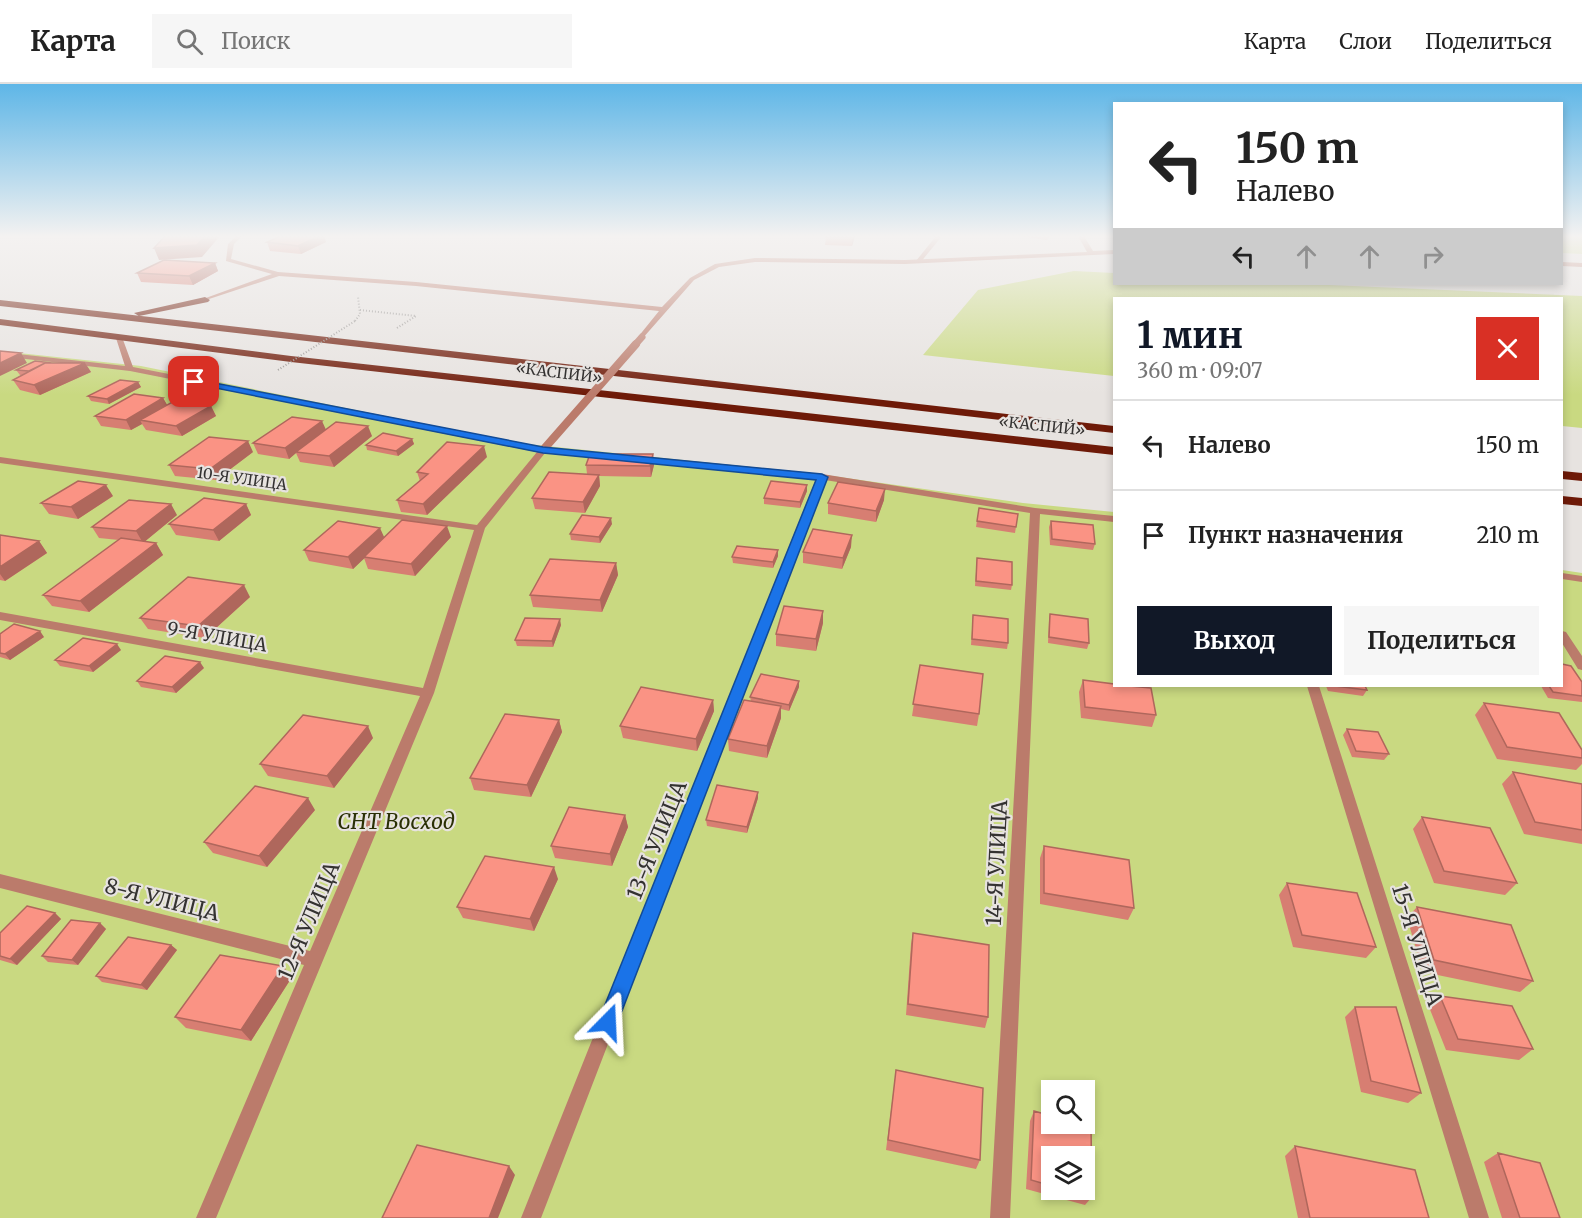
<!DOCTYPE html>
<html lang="ru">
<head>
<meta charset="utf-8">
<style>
	:root { --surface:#fff; --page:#f6f6f6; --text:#222; --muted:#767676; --line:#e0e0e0; --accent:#111827 }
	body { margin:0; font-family:Merriweather,serif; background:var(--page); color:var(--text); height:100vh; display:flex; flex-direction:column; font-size:22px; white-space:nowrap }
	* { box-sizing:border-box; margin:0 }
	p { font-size:20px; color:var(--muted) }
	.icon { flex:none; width:33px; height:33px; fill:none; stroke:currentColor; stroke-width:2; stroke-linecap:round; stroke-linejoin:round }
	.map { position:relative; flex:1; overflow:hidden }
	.sheet { position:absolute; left:1113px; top:213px; width:450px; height:390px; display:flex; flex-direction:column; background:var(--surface); border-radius:0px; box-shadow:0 3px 9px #0003 }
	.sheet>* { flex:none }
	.guide { position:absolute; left:1113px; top:18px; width:450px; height:183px; border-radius:0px; box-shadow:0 3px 9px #0003; background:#fff; color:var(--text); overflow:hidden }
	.controls { position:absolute; left:1041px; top:996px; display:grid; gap:12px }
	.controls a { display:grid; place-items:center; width:54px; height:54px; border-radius:0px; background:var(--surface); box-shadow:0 3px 9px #0003; font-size:30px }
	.pin { position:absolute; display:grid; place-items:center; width:51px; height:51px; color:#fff; margin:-26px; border-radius:12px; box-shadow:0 3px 9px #0006 }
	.me { position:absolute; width:66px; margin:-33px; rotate:21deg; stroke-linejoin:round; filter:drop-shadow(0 0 4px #0008) }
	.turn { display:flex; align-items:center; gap:21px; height:126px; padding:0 24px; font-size:27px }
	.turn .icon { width:78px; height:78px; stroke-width:2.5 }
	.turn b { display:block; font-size:42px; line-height:51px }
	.lanes { display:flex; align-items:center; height:57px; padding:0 24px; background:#0003; justify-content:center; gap:30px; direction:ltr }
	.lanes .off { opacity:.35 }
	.round { display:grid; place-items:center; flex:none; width:63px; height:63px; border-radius:0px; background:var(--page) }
	.overview { display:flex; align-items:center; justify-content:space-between; height:102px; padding:0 24px }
	h1 { font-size:36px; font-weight:700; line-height:45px; color:var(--accent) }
	.button { display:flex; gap:12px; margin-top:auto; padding:12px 24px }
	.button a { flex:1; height:69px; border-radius:0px; background:var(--accent); color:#fff; font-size:24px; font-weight:700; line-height:69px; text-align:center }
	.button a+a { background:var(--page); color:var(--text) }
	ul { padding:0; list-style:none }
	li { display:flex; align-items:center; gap:18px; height:90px; padding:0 24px; border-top:2px solid var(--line) }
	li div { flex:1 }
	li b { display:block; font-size:22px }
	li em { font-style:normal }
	header { display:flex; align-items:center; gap:36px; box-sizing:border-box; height:84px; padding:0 30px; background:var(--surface); border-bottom:2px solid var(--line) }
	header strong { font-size:28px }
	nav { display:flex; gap:33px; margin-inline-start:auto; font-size:21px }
	.search { width:420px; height:54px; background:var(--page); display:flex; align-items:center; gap:15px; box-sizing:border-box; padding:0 21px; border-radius:0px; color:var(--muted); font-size:22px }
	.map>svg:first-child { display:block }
	.green { fill:#c9d981; fill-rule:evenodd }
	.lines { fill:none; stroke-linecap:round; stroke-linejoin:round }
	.path { stroke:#9a9795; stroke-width:2; stroke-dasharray:1 2; stroke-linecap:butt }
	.service { fill:#bb7b6b; fill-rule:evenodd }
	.minor { fill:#bb7b6b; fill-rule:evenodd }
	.trunk { fill:#6e1a08; fill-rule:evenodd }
	.path-bridge { stroke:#9a9795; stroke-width:2; stroke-dasharray:1 2; stroke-linecap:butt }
	.minor-bridge-far1 { stroke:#bb7b6b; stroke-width:7 }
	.minor-bridge { stroke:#bb7b6b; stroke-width:8 }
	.wall { fill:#d77e72; fill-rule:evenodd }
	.shaded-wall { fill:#af675c }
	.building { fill:#fa9384; stroke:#af675c; stroke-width:1.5 }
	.route { fill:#1a73e8; stroke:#114b97; stroke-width:1.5 }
	.labels { text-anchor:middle; stroke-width:4.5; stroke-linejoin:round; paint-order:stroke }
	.far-street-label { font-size:15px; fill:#343231; stroke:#e7e3e0 }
	.street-label { font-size:18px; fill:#343231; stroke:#e7e3e0 }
	.near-park-label { font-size:21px; font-style:italic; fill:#2a3005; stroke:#e7e3e0 }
	.near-street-label { font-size:21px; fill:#343231; stroke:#e7e3e0 }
</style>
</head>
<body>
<header>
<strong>Карта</strong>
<div class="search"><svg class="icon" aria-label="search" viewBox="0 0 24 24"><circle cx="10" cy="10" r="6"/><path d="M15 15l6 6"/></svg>Поиск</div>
<nav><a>Карта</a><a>Слои</a><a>Поделиться</a></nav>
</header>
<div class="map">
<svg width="1582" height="1134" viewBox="0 0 1582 1134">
	<rect width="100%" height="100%" fill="#e7e3e0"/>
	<!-- green -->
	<path class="green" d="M 1562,152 L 1582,152 L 1582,170 L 1562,169 Z
		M 1074,187 L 1114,189 L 1114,200 L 1306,200 L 1582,212 L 1582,344 L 1562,342 L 1562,214 L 1114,214 L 1114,292 L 923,271 L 978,206 Z
		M 0,267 L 141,282 L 517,359 L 811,389 L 1023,419 L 1114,428 L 1114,602 L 1562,602 L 1562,486 L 1582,489 L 1582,1134 L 0,1134 ZM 1052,1006 L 1084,1006 L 1084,1040 L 1052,1040 ZM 1052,1072 L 1084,1072 L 1084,1106 L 1052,1106 Z"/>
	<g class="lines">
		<!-- path -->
		<path class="path" d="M 360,226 L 416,232
			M 355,237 L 360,230 L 358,213
			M 397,244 L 416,232"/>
		<!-- service -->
		<path class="service" d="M 936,152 L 942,152 L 920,179 L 916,179 L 916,177 Z"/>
		<!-- minor -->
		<path class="minor" d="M 236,152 L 242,152 L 234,160 L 231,175 L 278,188 L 416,198 L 662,223 L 690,194 L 715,180 L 755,174 L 905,176 L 1087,168 L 1078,152 L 1084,152 L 1093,167 L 1114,166 L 1114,170 L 905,180 L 755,178 L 719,183 L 694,196 L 642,255 L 638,253 L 659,227 L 416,202 L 279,192 L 203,217 L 203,215 L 272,190 L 226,177 L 228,160 Z
			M 929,152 L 941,152 L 938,154 Z
			M 1562,178 L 1582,179 L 1582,183 L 1562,182 Z
			M 115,251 L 122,253 L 133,283 L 543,363 L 604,369 L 609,372 L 604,375 L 545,369 L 485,444 L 434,609 L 216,1134 L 196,1134 L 304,881 L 0,804 L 0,790 L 310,867 L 420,612 L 0,536 L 0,528 L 423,604 L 474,446 L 0,379 L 0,373 L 477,441 L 537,368 L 130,287 L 0,272 L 0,268 L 125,282 Z
			M 640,372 L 822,390 L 1035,424 L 1114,432 L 1114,438 L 1040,430 L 1010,1134 L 990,1134 L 1030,429 L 825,396 L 541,1134 L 521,1134 L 816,395 L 637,377 L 635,375 Z
			M 1562,489 L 1582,492 L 1582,498 L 1562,495 Z
			M 1562,547 L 1566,548 L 1582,572 L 1582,586 L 1578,585 L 1562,559 Z
			M 1307,602 L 1319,602 L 1489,1134 L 1469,1134 Z"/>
		<!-- trunk -->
		<path class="trunk" d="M 205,213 L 210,216 L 208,218 L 139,232 L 134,229 Z
			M 0,216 L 1114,342 L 1114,349 L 0,222 Z
			M 0,235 L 291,272 L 1114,363 L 1114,371 L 291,278 L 0,241 Z
			M 1562,387 L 1582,389 L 1582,397 L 1562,395 Z
			M 1562,412 L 1582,414 L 1582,422 L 1562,420 Z"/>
		<!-- path-bridge -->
		<path class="path-bridge" d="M 278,286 L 355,237"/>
		<!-- minor-bridge-far1 -->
		<path class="minor-bridge-far1" d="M 634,262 L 642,253"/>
		<!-- minor-bridge -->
		<path class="minor-bridge" d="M 543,366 L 636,260"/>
	</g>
	<!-- wall -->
	<path class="wall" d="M 281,152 L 324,152 L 326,158 L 301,170 L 270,167 L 267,158 Z
		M 855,152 L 852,162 L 825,161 L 826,153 Z
		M 1020,152 L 1050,152 L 1047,156 Z
		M 215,179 L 218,187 L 193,201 L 141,198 L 137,189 Z
		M 52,279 L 85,279 L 91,288 L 40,311 L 20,306 L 13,296 L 22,291 L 20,291 L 16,286 Z
		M 138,298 L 141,303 L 109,320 L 91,317 L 88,312 Z
		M 163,314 L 167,321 L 211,322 L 216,332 L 182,352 L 146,346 L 142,340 L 131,346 L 101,342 L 95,332 Z
		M 326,345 L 372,352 L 334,383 L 300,378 L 296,369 L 289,375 L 258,370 L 253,359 Z
		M 412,355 L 414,360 L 398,372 L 367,366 L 366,361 Z
		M 253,368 L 216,396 L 175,392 L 169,381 Z
		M 653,370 L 654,381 L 651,393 L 599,392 L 600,402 L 585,429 L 535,425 L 532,414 L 587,390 L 586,381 Z
		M 487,373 L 427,431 L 401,428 L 397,416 L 420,397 L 417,388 Z
		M 807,401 L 807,407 L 800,424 L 764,420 L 764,414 Z
		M 113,412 L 78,435 L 49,430 L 41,419 Z
		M 884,416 L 876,438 L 828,430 L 828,419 Z
		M 246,420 L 251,431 L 219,457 L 176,451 L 169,440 Z
		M 979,424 L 1018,430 L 1015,449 L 976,443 Z
		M 177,431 L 144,458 L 156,459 L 163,471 L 89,528 L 52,522 L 43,511 L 119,456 L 99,454 L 92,443 Z
		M 1051,437 L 1095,460 L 1093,466 L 1050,461 L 1049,443 Z
		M 612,440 L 600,459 L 571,456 L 570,450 Z
		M 0,451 L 39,457 L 47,469 L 5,497 L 0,496 Z
		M 384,453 L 451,453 L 415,492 L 368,485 L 364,474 L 353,485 L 309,477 L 304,466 Z
		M 851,463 L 842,485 L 803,479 L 803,468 Z
		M 778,466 L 778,472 L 773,484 L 733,479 L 732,473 Z
		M 977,474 L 1012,501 L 1011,506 L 975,502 Z
		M 616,479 L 618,491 L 602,528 L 533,523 L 530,511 Z
		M 250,513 L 205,554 L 148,545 L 140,534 Z
		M 1050,530 L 1089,559 L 1087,565 L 1048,559 L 1049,536 Z
		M 973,531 L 1008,559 L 1007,565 L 971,561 Z
		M 823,539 L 816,567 L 776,562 L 776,550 Z
		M 561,541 L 553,563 L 517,562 L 515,556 Z
		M 0,550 L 44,553 L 10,576 L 0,573 Z
		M 121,566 L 93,588 L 60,582 L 55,576 Z
		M 920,581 L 979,630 L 977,642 L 912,632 Z
		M 204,584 L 176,609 L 141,603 L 137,597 Z
		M 1083,596 L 1156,631 L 1152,643 L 1081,634 L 1079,608 Z
		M 1582,598 L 1582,618 L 1548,614 L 1541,602 L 1562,602 Z
		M 1326,602 L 1365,602 L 1367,606 L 1363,612 L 1328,607 Z
		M 799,603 L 789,627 L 781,625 L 781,634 L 767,674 L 729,667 L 728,655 L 751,617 L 750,613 Z
		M 713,616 L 714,627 L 697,667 L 623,654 L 620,642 Z
		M 1484,619 L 1582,666 L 1582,680 L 1576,686 L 1497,675 L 1475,631 Z
		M 559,636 L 562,648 L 531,713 L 474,706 L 470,694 Z
		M 1347,645 L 1389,670 L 1384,676 L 1352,673 L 1343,651 Z
		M 373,654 L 334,704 L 268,692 L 260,680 Z
		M 1513,688 L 1582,700 L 1582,760 L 1524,750 L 1502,700 Z
		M 758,714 L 747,749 L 707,742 L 706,736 Z
		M 315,726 L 267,783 L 213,769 L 204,758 Z
		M 625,731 L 628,743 L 612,782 L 555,774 L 551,762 Z
		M 1422,733 L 1517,799 L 1505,811 L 1434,799 L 1413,745 Z
		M 1044,762 L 1134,824 L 1128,836 L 1040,820 L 1040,774 Z
		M 558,795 L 534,847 L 463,834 L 457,823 Z
		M 1287,799 L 1376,863 L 1366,874 L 1293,863 L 1279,811 Z
		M 1417,823 L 1533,897 L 1520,908 L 1423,888 L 1407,834 Z
		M 55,829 L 61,835 L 17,881 L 0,876 L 0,849 Z
		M 100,839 L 106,845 L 78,881 L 48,878 L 42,872 Z
		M 913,849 L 988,933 L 985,944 L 906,931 L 911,860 Z
		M 171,861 L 177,866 L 147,906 L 102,898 L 96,892 Z
		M 292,893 L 251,957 L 186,944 L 175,933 Z
		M 1440,912 L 1533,965 L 1519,976 L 1446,966 L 1429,923 Z
		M 1355,923 L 1421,1009 L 1408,1019 L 1361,1008 L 1345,933 Z
		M 896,986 L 980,1076 L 976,1085 L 886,1066 Z
		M 1034,1027 L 1092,1113 L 1085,1121 L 1026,1105 L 1030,1037 ZM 1052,1072 L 1084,1106 L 1052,1106 Z
		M 1295,1062 L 1429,1134 L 1298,1134 L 1285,1072 Z
		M 1498,1069 L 1560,1134 L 1502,1134 L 1484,1078 Z"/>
	<!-- shaded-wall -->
	<path class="shaded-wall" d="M 205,152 L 220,152 L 202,173 L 159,176 L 154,164 Z
		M 319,152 L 324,152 L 326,158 L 301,170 L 298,162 Z
		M 853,152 L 855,152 L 852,162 L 852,154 Z
		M 215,179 L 218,187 L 193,201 L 189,192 Z
		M 21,269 L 27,279 L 0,292 L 0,279 Z
		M 85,279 L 91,288 L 40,311 L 34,301 Z
		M 138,298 L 141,303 L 109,320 L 107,315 Z
		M 163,314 L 169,324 L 140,336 L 142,340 L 131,346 L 126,336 Z
		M 211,322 L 216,332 L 182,352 L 176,342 Z
		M 322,337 L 327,348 L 296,368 L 296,369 L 289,375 L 285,364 Z
		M 368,342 L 372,352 L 334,383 L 329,372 Z
		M 412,355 L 414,360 L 398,372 L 396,367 Z
		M 248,357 L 253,368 L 216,396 L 210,385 Z
		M 484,362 L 487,373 L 427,431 L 423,420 Z
		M 653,370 L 654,381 L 651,393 L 650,382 Z
		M 599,391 L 600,402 L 585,429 L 583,418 Z
		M 106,401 L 113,412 L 78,435 L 71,423 Z
		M 807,401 L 807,407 L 800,424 L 800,418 Z
		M 885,405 L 884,416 L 876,438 L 876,427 Z
		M 171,420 L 177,431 L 143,459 L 136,447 Z
		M 246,420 L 251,431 L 219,457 L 213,446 Z
		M 611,434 L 612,440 L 600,459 L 599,453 Z
		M 447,442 L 451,453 L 415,492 L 411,480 Z
		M 380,444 L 385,455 L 353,485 L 348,473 Z
		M 852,451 L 851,463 L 842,485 L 843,474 Z
		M 39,457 L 47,469 L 5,497 L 0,490 L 0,483 Z
		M 156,459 L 163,471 L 89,528 L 80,517 Z
		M 778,466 L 778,472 L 773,484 L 773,478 Z
		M 616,479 L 618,491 L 602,528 L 600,516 Z
		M 244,501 L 250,513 L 205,554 L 198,542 Z
		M 823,527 L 823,539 L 816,567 L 816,555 Z
		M 560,535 L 561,541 L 553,563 L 552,557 Z
		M 40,547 L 44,553 L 10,576 L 5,570 Z
		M 117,560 L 121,566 L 93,588 L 89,582 Z
		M 200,578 L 204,584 L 176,609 L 172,603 Z
		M 799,597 L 799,603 L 789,627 L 789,621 Z
		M 713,616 L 714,627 L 697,667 L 696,655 Z
		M 781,622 L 781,634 L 767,674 L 767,662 Z
		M 559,636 L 562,648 L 531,713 L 527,701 Z
		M 368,642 L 373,654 L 334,704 L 327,692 Z
		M 758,708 L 758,714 L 747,749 L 747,743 Z
		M 308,714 L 315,726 L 267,783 L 259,772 Z
		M 625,731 L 628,743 L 612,782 L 610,770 Z
		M 554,783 L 558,795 L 534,847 L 530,835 Z
		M 55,829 L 61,835 L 17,881 L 10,875 Z
		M 100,839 L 106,845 L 78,881 L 72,876 Z
		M 171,861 L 177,866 L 147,906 L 141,901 Z
		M 283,882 L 292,893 L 251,957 L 241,946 Z
		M 509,1082 L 515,1091 L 498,1134 L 489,1134 Z"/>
	<!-- building -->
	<path class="building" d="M 165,152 L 205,152 L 197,161 L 154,164 Z
		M 281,152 L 319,152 L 298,162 L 267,158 Z
		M 826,152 L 853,152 L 852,154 L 826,153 Z
		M 164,176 L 215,179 L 189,192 L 137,189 Z
		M 0,267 L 21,269 L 0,279 Z
		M 35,277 L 52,279 L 45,279 L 29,287 L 16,286 Z
		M 45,279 L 85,279 L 34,301 L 13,296 Z
		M 120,296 L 138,298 L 107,315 L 88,312 Z
		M 134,310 L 163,314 L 126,336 L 95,332 Z
		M 176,316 L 211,322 L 176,342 L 140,336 Z
		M 292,333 L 322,337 L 285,364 L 253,359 Z
		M 336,338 L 368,342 L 329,372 L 296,368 Z
		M 383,349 L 412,355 L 396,367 L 366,361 Z
		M 209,353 L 248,357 L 210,385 L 169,381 Z
		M 447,358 L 484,362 L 423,420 L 397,416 L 428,390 L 417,388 Z
		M 590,370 L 653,370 L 650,382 L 586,381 Z
		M 549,388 L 599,391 L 583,418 L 532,414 Z
		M 78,397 L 106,401 L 71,423 L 41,419 Z
		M 771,397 L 807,401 L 800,418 L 764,414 Z
		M 838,398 L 885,405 L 876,427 L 828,419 Z
		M 204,414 L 246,420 L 213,446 L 169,440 Z
		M 129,416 L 171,420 L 136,447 L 92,443 Z
		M 979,424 L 1018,430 L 1016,443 L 977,437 Z
		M 582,431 L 611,434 L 599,453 L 570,450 Z
		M 402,436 L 447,442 L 411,480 L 364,473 Z
		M 338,437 L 380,444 L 348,473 L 304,466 Z
		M 1051,437 L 1093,441 L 1095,460 L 1052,455 Z
		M 813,445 L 852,451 L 843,474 L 803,468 Z
		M 0,451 L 39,457 L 0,483 Z
		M 121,454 L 156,459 L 80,517 L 43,511 Z
		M 737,462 L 778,466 L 773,478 L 732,473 Z
		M 977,474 L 1012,478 L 1012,501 L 976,497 Z
		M 550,475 L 616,479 L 600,516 L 530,511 Z
		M 188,493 L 244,501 L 198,542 L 140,534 Z
		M 784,522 L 823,527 L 816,555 L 776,550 Z
		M 1050,530 L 1088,535 L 1089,559 L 1049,553 Z
		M 973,531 L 1008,535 L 1008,559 L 972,555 Z
		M 525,534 L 560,535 L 552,557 L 515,556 Z
		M 14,540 L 40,547 L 5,570 L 0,569 L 0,550 Z
		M 83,554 L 117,560 L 89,582 L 55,576 Z
		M 165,572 L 200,578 L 172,603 L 137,597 Z
		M 1562,580 L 1571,582 L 1582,598 L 1582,612 L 1553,608 L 1549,602 L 1562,602 Z
		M 920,581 L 983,590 L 979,630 L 913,620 Z
		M 761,590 L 799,597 L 789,621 L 750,613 Z
		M 1083,596 L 1114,600 L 1114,602 L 1129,602 L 1151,604 L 1156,631 L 1085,623 Z
		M 1335,602 L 1365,602 L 1367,606 Z
		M 641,603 L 713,616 L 696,655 L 620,642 Z
		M 744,616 L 781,622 L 767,662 L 728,655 Z
		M 1484,619 L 1559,629 L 1582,666 L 1582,674 L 1507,663 Z
		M 505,630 L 559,636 L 527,701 L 470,694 Z
		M 303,631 L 368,642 L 327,692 L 260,680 Z
		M 1347,645 L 1378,648 L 1389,670 L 1356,667 Z
		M 1513,688 L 1582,700 L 1582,746 L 1535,738 Z
		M 717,701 L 758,708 L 747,743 L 706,736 Z
		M 255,702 L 308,714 L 259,772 L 204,758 Z
		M 569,723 L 625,731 L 610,770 L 551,762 Z
		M 1422,733 L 1490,744 L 1517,799 L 1444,787 Z
		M 1044,762 L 1129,776 L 1134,824 L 1044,809 Z
		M 485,772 L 554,783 L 530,835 L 457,823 Z
		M 1287,799 L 1357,809 L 1376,863 L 1302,851 Z
		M 27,822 L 55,829 L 10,875 L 0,872 L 0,849 Z
		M 1417,823 L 1511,841 L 1533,897 L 1434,876 Z
		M 71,836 L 100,839 L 72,876 L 42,872 Z
		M 913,849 L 989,861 L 988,933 L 908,920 Z
		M 128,853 L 171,861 L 141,901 L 96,892 Z
		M 220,871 L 283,882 L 241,946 L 175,933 Z
		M 1440,912 L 1512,922 L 1533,965 L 1458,955 Z
		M 1355,923 L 1396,923 L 1421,1009 L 1371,997 Z
		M 896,986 L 983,1004 L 980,1076 L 888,1056 Z
		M 1034,1027 L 1052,1032 L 1052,1040 L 1081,1040 L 1091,1042 L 1092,1113 L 1066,1106 L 1084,1106 L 1084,1072 L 1052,1072 L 1052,1102 L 1031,1096 Z
		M 417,1061 L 509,1082 L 489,1134 L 382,1134 Z
		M 1295,1062 L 1415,1086 L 1429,1134 L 1310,1134 Z
		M 1498,1069 L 1540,1079 L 1560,1134 L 1520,1134 Z"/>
	<!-- sky -->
	<linearGradient id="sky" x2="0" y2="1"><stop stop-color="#5eb6e7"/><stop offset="0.49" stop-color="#f4f2f1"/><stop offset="1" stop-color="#f4f2f1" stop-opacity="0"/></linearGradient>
	<rect width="1582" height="311" fill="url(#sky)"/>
	<!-- route -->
	<path class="route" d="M 194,295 L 543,363 L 822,390 L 828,393 L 615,945 L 608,948 L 601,945 L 598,938 L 816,396 L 543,369 L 190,299 L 190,296 Z"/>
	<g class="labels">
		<!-- far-street labels -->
		<g class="far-street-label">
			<text transform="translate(559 289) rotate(7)" y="5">«КАСПИЙ»</text>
			<text transform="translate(1042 342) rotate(6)" y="5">«КАСПИЙ»</text>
			<text transform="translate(242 395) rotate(8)" y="5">10-Я УЛИЦА</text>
		</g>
		<!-- street labels -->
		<g class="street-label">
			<text transform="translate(217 553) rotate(10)" y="6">9-Я УЛИЦА</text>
		</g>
		<!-- near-park labels -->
		<g class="near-park-label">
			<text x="396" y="745">СНТ Восход</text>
		</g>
		<!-- near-street labels -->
		<g class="near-street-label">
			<text transform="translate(657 756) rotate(-68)" y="7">13-Я УЛИЦА</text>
			<text transform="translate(997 779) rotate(-87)" y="7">14-Я УЛИЦА</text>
			<text transform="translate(162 816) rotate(14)" y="7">8-Я УЛИЦА</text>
			<text transform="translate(309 837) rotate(-67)" y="7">12-Я УЛИЦА</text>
			<text transform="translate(1417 861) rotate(73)" y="7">15-Я УЛИЦА</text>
		</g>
	</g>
</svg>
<div class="controls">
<a><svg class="icon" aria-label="search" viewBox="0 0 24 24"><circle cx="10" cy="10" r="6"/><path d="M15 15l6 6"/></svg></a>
<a><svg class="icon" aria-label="layers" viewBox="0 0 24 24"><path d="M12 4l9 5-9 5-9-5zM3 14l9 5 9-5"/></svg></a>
</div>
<div class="pin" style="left:194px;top:298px;background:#d93025"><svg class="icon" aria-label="arrive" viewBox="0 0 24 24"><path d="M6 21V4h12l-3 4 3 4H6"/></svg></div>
<svg class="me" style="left:608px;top:938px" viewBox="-20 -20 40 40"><path d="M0-17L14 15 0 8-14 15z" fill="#1a73e8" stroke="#fff" stroke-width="4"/></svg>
<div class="guide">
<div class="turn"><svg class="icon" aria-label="left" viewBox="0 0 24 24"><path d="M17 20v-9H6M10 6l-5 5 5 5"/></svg><div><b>150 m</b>Налево</div></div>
<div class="lanes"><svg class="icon" aria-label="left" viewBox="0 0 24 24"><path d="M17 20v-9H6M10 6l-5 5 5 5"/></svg><svg class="icon off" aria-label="ahead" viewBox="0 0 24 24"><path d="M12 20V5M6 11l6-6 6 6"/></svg><svg class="icon off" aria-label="ahead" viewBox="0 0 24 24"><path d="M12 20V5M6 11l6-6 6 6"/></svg><svg class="icon off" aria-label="right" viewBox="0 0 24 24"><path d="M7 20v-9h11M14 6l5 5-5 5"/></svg></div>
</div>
<section class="sheet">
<div class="overview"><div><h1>1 мин</h1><p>360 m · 09:07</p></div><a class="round" style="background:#d93025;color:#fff"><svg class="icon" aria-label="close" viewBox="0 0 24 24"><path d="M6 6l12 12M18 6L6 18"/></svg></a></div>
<ul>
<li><svg class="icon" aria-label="left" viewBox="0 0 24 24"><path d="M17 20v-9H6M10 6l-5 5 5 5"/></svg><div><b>Налево</b></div><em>150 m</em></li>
<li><svg class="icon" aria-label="arrive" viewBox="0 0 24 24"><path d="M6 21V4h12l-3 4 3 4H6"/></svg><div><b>Пункт назначения</b></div><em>210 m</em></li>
</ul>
<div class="button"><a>Выход</a><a>Поделиться</a></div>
</section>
</div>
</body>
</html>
